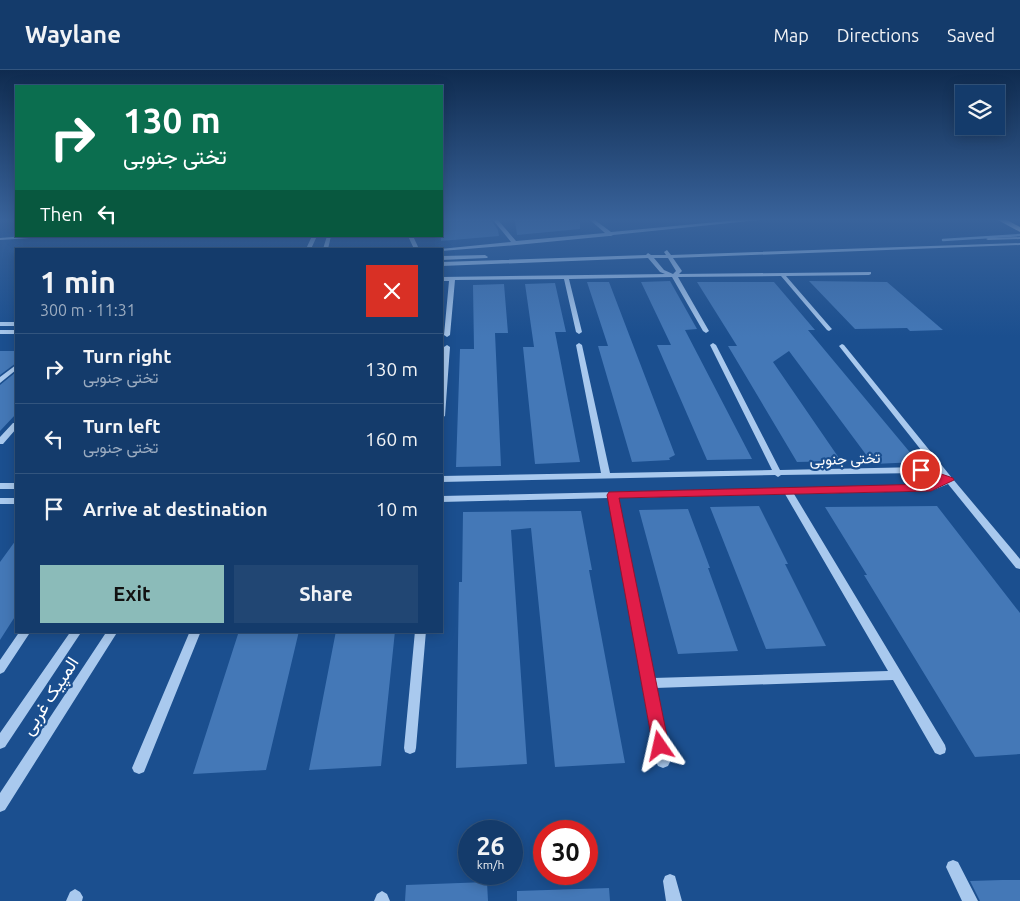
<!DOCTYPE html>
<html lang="en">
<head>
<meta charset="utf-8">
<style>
	:root { --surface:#143b6b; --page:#214673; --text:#f1f3f6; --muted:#9dadc1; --line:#33557e; --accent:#8bbbb9 }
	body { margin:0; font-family:Ubuntu,Vazirmatn,sans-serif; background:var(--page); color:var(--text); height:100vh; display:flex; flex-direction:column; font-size:19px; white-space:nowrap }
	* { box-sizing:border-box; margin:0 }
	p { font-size:16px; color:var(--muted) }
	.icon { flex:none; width:28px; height:28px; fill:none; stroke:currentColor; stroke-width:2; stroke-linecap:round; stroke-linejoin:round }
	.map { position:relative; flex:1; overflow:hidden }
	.sheet { position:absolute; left:15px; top:178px; width:428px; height:385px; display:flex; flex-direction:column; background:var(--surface); border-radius:0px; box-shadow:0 2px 12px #0003,0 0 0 1px var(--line) }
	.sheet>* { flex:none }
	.top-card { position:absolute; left:15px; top:15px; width:428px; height:152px; border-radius:0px; box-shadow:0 2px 12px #0003,0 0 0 1px var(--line); background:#0b6e4f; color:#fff; overflow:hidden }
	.fabs { position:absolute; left:955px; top:15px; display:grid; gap:10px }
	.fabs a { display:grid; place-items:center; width:50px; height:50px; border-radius:0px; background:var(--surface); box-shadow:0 2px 12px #0003,0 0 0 1px var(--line); font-size:25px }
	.speed { position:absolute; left:458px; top:750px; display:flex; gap:10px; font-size:25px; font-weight:700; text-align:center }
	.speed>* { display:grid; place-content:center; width:65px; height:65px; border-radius:50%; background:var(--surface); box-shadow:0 2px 12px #0003,0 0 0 1px var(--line); line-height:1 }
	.speed small { font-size:12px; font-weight:400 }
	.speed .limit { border:8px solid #d22; background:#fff; color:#111 }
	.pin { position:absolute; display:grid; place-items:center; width:42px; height:42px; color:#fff; margin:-21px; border:2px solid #fff; border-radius:50%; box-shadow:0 1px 5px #0007 }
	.me { position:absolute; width:55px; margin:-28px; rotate:349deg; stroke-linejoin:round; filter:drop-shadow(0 0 4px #0008) }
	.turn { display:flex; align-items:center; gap:18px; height:105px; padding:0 25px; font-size:22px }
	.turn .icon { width:65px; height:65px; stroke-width:2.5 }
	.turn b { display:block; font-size:35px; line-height:42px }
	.then { display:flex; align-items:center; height:48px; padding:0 25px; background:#0003; gap:10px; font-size:19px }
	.round { display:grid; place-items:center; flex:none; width:52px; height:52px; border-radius:0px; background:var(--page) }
	.summary { display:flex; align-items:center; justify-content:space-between; height:85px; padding:0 25px }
	h1 { font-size:30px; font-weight:700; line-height:38px }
	.button { display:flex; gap:10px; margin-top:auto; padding:10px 25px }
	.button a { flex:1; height:58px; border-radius:0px; background:var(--accent); color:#111; font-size:20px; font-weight:700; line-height:58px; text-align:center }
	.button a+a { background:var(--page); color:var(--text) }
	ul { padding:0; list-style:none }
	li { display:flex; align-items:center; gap:15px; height:70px; padding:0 25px; border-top:1px solid var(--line) }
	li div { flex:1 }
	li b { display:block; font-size:19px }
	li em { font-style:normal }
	header { display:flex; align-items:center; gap:30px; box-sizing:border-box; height:70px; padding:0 25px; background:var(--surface); border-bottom:1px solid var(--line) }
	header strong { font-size:24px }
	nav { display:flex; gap:28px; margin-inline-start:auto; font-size:18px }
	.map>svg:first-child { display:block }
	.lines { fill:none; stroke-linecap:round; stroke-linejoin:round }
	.stream { stroke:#9cc4f0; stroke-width:2.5 }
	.building { fill:#4478b7 }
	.minor { fill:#a9c9ee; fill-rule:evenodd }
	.major { fill:#f0f6ff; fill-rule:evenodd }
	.route { fill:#e11d48; stroke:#92132f }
	.labels { text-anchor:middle; stroke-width:4.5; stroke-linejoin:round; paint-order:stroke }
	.street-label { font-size:15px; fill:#fff; stroke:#1b4f8f }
	.near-street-label { font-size:18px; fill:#fff; stroke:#1b4f8f }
</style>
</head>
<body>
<header>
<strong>Waylane</strong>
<nav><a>Map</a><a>Directions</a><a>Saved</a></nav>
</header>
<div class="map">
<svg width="1020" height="831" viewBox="0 0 1020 831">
	<rect width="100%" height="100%" fill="#1b4f8f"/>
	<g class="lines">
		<!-- stream -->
		<path class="stream" d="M 943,170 L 1020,165"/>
	</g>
	<!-- building -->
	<path class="building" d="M 441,150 L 491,150 L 498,160 L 499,166 L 441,171 Z
		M 515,150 L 580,150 L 580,159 L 517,165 Z
		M 670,211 L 697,259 L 685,260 L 752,389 L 707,390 L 657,275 L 671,275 L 641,212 Z
		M 809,211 L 887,212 L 943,260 L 910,261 L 907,258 L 855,259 Z
		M 587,212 L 609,212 L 675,385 L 669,388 L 670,390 L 632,392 L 598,276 L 608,276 Z
		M 697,212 L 774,212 L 815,260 L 808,260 L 918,392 L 873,394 L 789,281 L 773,292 L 841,391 L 797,392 L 728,276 L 737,276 Z
		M 555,213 L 566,262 L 555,262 L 580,392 L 535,394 L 523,277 L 534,277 L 525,214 Z
		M 504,214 L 508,263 L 495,263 L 501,396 L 456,397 L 460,279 L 474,279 L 473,215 Z
		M 0,281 L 16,281 L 16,293 L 0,305 Z
		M 16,302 L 16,344 L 0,361 L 0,315 Z
		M 759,436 L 788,494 L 785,494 L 826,576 L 766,579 L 710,437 Z
		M 937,436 L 1020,543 L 1020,684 L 975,687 L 864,505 L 867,505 L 825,437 Z
		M 688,439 L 710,498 L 708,498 L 738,581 L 678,584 L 639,440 Z
		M 581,441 L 592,500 L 589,500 L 625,693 L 555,697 L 531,458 L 511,460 L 527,694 L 456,698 L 459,512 L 462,512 L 463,442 Z
		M 16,470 L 16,545 L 0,570 L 0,492 Z
		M 239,561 L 299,561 L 266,700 L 193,704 Z
		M 336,561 L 395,561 L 381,696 L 309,700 Z
		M 1002,810 L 1020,810 L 1020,831 L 980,831 L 970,811 Z
		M 487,812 L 488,831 L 405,831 L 406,815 Z
		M 609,818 L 610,831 L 517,831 L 517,821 Z"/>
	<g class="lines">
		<!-- minor -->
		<path class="minor" d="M 493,150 L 498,150 L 516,171 L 605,163 L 590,150 L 595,150 L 611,162 L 738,150 L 759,150 L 613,165 L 611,166 L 609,166 L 516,175 L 441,181 L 441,179 L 440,179 L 511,172 Z
			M 25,166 L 60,166 L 0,170 L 0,168 Z
			M 312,166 L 317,166 L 311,179 L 306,179 Z
			M 327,166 L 331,166 L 328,179 L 323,179 Z
			M 408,166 L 413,166 L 419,179 L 414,179 Z
			M 1020,167 L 1020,169 L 988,170 L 986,169 L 988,168 Z
			M 1020,173 L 1020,175 L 673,188 L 682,201 L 679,204 L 871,202 L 871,204 L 869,205 L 786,206 L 831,258 L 832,259 L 829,261 L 827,260 L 781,206 L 678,207 L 709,261 L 706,263 L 703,261 L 672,207 L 569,209 L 582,262 L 579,264 L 576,262 L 564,209 L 455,210 L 450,265 L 447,267 L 444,265 L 449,211 L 441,211 L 441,207 L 665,204 L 660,202 L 648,188 L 441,196 L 441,192 L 646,185 L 648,183 L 651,185 L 666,185 L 664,182 L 667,180 L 671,185 ZM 654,188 L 668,188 L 676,201 L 673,204 L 664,200 Z
			M 485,185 L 488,187 L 487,188 L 441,190 L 441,186 Z
			M 0,252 L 16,252 L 16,256 L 0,256 Z
			M 0,260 L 16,260 L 16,264 L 0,264 Z
			M 579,273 L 582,275 L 610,403 L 772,400 L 710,275 L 713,273 L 716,275 L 780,400 L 921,397 L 940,404 L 839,276 L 842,274 L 844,275 L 952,408 L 1020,489 L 1020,499 L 1016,498 L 948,414 L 931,421 L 794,424 L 945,675 L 946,679 L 945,683 L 940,685 L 935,683 L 893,610 L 655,618 L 670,692 L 668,696 L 663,698 L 658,696 L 656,692 L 609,428 L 441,432 L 441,426 L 930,415 L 941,410 L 920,403 L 781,405 L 778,407 L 775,405 L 441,412 L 441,406 L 601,403 L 576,275 ZM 785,424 L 888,601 L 653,608 L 618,428 Z
			M 447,275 L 450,277 L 445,346 L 441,348 L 441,303 L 444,277 Z
			M 16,295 L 16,300 L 0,313 L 0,307 Z
			M 13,353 L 16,353 L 16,359 L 3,374 L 0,374 L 0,367 Z
			M 0,413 L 16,413 L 16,419 L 0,419 Z
			M 0,428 L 16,428 L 16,434 L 0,434 Z
			M 20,561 L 31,561 L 4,602 L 0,604 L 0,590 Z
			M 71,561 L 82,561 L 5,677 L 0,679 L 0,663 Z
			M 107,561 L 118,561 L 5,740 L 0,742 L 0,723 Z
			M 190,561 L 201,561 L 144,702 L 139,704 L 134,702 L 132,698 Z
			M 415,561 L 426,561 L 416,678 L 415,682 L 410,684 L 405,682 L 404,678 Z
			M 953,790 L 958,792 L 978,831 L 962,831 L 946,797 L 948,792 Z
			M 670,804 L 675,806 L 682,831 L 666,831 L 663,811 L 665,806 Z
			M 75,819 L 80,822 L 83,827 L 82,831 L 66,831 L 70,822 Z
			M 382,821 L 387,824 L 390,831 L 374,831 L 377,824 Z"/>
		<!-- major -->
		<path class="major" d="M 998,150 L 1007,150 L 1020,157 L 1020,162 Z"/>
	</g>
	<!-- sky -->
	<linearGradient id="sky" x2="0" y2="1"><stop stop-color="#0f2b4f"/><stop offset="0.56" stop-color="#39639b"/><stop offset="1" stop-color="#39639b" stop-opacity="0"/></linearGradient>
	<rect width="1020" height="267" fill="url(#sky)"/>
	<!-- route -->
	<path class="route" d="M 921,397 L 953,408 L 954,410 L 931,421 L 619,428 L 669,676 L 666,682 L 660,684 L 654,682 L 607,425 L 609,422 L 930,414 L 939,410 L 917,403 L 915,400 L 917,398 Z"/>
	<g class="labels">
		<!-- street labels -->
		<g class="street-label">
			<text transform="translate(845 389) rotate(-2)" y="5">تختی جنوبی</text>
		</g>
		<!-- near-street labels -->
		<g class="near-street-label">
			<text transform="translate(50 626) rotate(-57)" y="6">المپیک غربی</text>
		</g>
	</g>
</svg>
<div class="fabs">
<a><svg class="icon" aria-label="layers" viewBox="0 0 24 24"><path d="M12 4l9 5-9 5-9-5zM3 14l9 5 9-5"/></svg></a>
</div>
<div class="speed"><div>26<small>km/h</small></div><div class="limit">30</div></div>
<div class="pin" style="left:921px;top:400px;background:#d93025"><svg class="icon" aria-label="arrive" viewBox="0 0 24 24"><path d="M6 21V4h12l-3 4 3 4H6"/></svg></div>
<svg class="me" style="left:660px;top:676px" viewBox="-20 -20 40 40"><path d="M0-17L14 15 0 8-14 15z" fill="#e11d48" stroke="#fff" stroke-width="4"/></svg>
<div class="top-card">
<div class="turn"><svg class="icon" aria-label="right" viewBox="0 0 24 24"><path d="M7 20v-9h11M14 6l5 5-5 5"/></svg><div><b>130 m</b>تختی جنوبی</div></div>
<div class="then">Then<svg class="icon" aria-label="left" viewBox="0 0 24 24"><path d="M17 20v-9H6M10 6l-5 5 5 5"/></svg></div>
</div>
<section class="sheet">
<div class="summary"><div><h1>1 min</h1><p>300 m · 11:31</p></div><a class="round" style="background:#d93025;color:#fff"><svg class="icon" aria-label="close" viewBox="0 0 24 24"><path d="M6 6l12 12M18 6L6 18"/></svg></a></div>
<ul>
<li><svg class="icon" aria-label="right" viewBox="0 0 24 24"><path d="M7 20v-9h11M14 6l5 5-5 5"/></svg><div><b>Turn right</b><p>تختی جنوبی</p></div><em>130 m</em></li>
<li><svg class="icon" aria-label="left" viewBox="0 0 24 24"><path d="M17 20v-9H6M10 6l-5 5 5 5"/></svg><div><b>Turn left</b><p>تختی جنوبی</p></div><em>160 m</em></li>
<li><svg class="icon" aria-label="arrive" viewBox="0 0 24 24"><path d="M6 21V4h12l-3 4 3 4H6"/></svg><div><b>Arrive at destination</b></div><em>10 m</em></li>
</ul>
<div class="button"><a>Exit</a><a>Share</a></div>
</section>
</div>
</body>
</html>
